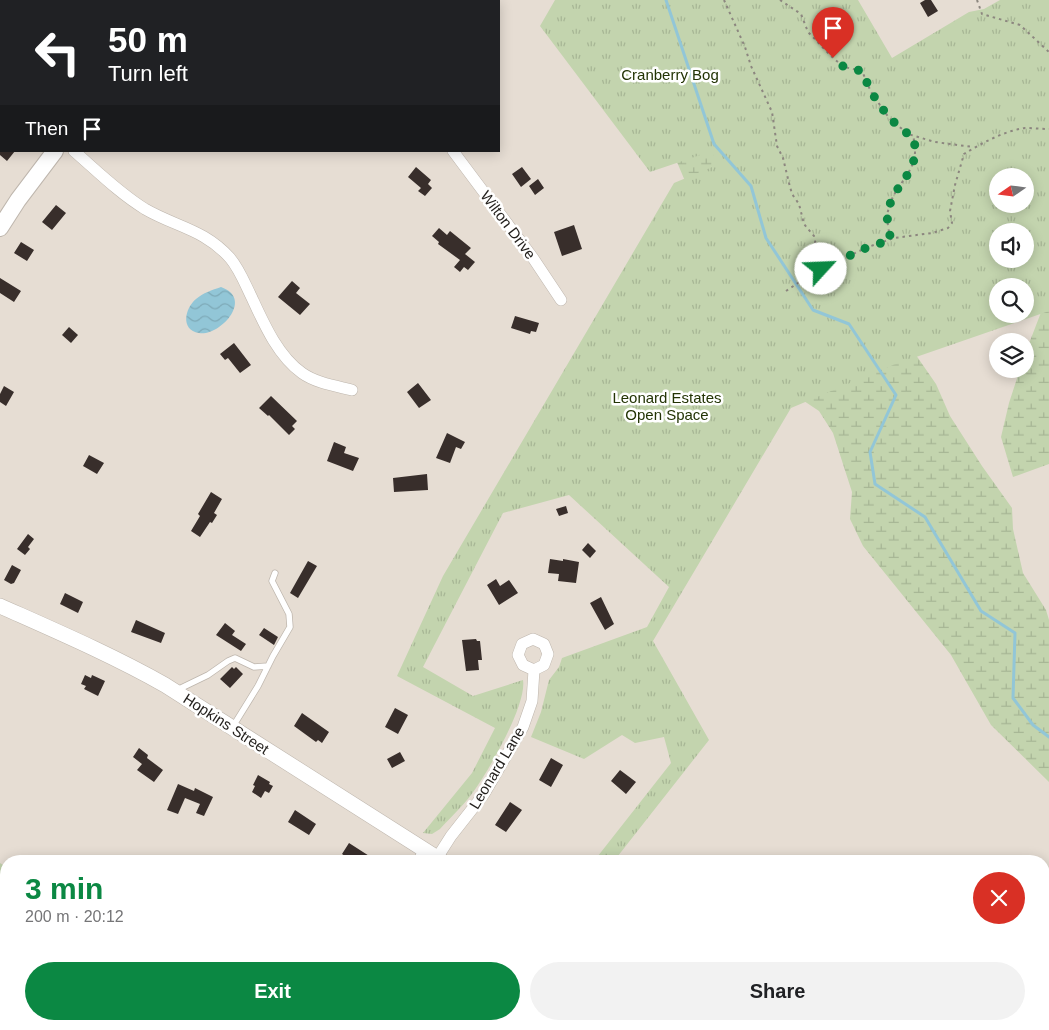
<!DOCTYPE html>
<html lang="en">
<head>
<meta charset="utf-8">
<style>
	:root { --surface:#fff; --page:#f2f2f2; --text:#202124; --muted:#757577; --accent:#0b8843 }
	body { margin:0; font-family:Arial,sans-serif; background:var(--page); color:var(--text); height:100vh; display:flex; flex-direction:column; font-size:19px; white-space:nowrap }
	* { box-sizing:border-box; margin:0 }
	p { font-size:16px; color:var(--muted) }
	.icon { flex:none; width:28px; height:28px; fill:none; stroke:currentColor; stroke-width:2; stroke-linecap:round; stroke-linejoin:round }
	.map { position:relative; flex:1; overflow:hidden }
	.sheet { position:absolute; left:0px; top:855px; width:1050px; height:175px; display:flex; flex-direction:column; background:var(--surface); border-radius:20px 20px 0 0; box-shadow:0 2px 12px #0003 }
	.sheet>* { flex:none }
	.guide { position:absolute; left:0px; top:0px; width:500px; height:152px; box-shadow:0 2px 12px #0003; background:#202124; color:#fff; overflow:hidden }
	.needle { width:32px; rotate:256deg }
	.buttons { position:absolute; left:989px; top:168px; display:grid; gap:10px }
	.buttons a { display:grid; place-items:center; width:45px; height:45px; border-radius:50%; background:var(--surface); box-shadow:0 2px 12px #0003; font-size:25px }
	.pin { position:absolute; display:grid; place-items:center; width:42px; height:42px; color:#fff; margin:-51px -21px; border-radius:50% 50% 50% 0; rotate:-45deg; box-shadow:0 0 5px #0007 }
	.pin .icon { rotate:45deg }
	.me { position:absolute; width:55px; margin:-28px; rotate:65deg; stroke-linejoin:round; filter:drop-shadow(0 0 4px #0008) }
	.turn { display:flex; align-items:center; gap:18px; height:105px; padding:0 25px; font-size:22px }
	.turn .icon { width:65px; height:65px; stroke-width:2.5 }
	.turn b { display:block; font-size:35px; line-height:42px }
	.then { display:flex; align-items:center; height:48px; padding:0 25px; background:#0003; gap:10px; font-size:19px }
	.round { display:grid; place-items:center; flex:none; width:52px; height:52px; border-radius:26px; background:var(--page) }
	.summary { display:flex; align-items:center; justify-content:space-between; height:85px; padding:0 25px }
	h1 { font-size:30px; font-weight:700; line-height:38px; color:var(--accent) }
	.primary-button { display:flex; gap:10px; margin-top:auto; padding:10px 25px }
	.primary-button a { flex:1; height:58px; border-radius:30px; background:var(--accent); color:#fff; font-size:20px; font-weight:700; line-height:58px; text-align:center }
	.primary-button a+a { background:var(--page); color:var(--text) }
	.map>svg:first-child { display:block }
	.wetland { fill:url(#wetland-marsh) }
	.park { fill:url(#park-tufts); fill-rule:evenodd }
	.water { fill:url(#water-waves) }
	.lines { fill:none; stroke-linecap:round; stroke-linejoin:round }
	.stream { stroke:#92c6d7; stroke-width:3 }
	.building { fill:#382e2b }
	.service-casing { stroke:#beb6ad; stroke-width:7 }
	.minor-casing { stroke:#beb6ad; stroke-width:12 }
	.tertiary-casing { stroke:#beb6ad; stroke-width:16 }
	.secondary-casing { stroke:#beb6ad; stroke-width:18 }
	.path { stroke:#8c867f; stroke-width:2; stroke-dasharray:2.5 4; stroke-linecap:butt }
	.service { stroke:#fff; stroke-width:5.5 }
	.minor { stroke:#fff; stroke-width:11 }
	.tertiary { stroke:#fff; stroke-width:15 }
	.secondary { stroke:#fff; stroke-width:16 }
	.route { stroke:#0b8843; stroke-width:9; stroke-dasharray:0 16.2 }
	.labels { text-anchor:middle; stroke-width:5; stroke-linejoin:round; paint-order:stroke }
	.park-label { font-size:15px; fill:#233405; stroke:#fff }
	.street-label { font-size:15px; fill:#221f1c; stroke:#fff }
</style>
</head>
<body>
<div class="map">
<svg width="1049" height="1030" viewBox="0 0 1049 1030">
	<defs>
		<pattern id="wetland-marsh" width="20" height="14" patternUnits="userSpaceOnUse" patternTransform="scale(1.25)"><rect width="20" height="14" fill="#c3d4ae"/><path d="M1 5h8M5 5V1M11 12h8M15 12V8" fill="none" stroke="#a7b695"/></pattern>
		<pattern id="park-tufts" width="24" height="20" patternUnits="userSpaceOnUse" patternTransform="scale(1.25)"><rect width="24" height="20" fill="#c3d4ae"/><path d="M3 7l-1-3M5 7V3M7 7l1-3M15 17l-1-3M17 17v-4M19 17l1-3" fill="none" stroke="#a7b695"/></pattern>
		<pattern id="water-waves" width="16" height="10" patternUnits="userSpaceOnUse" patternTransform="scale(1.25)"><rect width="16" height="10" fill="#92c6d7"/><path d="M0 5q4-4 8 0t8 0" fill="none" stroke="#7eaab8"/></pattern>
	</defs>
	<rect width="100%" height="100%" fill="#e6ddd3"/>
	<!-- wetland -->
	<path class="wetland" d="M 712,0 L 900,332 L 936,384 L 950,416 L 982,466 L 1012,508 L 1013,529 L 1023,573 L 1046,610 L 1049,620 L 1049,782 L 991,725 L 951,655 L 863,546 L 850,519 L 852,492 L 833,433 L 819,411 L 801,399 L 696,207 L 674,155 Z
		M 1049,300 L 1049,464 L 1013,477 L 1001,437 L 1009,403 L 1020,369 L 1025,369 L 1025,354 L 1045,302 Z"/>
	<!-- park -->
	<path class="park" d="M 555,0 L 858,0 L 892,58 L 969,12 L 984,9 L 1000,0 L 1049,0 L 1049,311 L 893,365 L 791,408 L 653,641 L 709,740 L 614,861 L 594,861 L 671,763 L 664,737 L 635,743 L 622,735 L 584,759 L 531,737 L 541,712 L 549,680 L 559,667 L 562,658 L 647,627 L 669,587 L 569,495 L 503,513 L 423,667 L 473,696 L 523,680 C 527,704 490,768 476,788 C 466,803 452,816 440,829 L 432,834 L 423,833 L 472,773 L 495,728 L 397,676 L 443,576 L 674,183 L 717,165 L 712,151 L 650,172 L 540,26 ZM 998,176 L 1025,176 L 1025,204 L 998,204 ZM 998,231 L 1025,231 L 1025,259 L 998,259 ZM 998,286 L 1025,286 L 1025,314 L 998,314 Z
		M 0,863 L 6,867 L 6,947 L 0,957 Z"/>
	<!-- water -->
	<path class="water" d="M 221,287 C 255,299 219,337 199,333 C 180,330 185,308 196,299 C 203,293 212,290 221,287 Z"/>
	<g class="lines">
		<!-- stream -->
		<path class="stream" d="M 666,0 L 714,144 L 751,186 L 766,238 L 813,310 L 849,324 L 896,395 L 870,452 L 875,484 L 925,517 L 981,611 L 1015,633 L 1013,698 L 1033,725 L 1049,737"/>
	</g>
	<!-- building -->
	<path class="building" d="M 925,0 L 931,0 L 938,11 L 928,17 L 920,3 Z
		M 0,151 L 15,151 L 7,161 L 0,155 Z
		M 416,167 L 431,180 L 428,184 L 432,188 L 425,196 L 418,191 L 421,188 L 408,177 Z
		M 522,167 L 531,179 L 521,187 L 512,174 Z
		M 538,179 L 544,188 L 535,195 L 529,186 Z
		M 56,205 L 66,213 L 52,230 L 42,222 Z
		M 574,225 L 582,249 L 562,256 L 554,232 Z
		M 439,228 L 447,235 L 450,231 L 471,248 L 465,254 L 475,262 L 468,270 L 464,267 L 460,272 L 454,267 L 460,260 L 438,244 L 439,242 L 432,236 Z
		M 21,242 L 34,250 L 27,261 L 14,253 Z
		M 0,278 L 21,291 L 14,302 L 0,293 Z
		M 292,281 L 300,288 L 296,293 L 310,304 L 300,315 L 278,297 Z
		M 515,316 L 539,323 L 536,332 L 531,331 L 530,334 L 511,328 Z
		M 69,327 L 78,335 L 71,343 L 62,335 Z
		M 234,343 L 251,365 L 240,373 L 228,358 L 225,360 L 220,354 Z
		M 418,383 L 431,400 L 419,408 L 407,392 Z
		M 4,386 L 14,392 L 6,406 L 0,402 L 0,394 Z
		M 271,396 L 297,421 L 292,426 L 295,429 L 289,435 L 269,415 L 268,416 L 259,408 Z
		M 447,433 L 465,442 L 461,449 L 456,447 L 450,463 L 436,458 Z
		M 334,442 L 346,447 L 344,453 L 359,458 L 353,471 L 327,461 Z
		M 89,455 L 104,463 L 97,474 L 83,466 Z
		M 427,474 L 428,490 L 394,492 L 393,478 Z
		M 211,492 L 222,499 L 214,513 L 217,515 L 212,523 L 210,522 L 200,537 L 191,531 L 200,516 L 198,514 Z
		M 566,506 L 568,513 L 559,516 L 556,509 Z
		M 28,534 L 34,539 L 28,547 L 30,549 L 25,555 L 17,549 Z
		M 588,543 L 596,551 L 590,558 L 582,550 Z
		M 550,559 L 563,561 L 563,559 L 579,562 L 576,583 L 558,581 L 559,574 L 548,573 Z
		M 308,561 L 317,566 L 298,598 L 290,593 Z
		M 12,565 L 21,570 L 14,583 L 11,584 L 4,580 Z
		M 496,579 L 500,586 L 509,580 L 518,593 L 499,605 L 487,585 Z
		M 65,593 L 83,602 L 78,613 L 60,604 Z
		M 601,597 L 614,624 L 605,630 L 590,603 Z
		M 136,620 L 165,633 L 161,643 L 131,632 Z
		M 225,623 L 235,631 L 232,635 L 246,644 L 241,651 L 216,635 Z
		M 264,628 L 278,637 L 274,645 L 259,635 Z
		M 476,639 L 477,641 L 480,641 L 482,660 L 478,660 L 479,670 L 466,671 L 462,640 Z
		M 232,667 L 234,669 L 236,667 L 243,674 L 230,688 L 220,679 Z
		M 85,675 L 91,678 L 92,675 L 105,681 L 98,696 L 84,689 L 86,686 L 81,684 Z
		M 395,708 L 408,715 L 398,734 L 385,727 Z
		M 302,713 L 329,732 L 322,743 L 318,740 L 316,742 L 294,726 Z
		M 139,748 L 148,755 L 147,758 L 163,770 L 154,782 L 137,770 L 142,764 L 133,757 Z
		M 400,752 L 405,761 L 392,768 L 387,759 Z
		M 551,758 L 563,765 L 551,787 L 539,780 Z
		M 620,770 L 636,782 L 626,794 L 611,781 Z
		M 258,775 L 270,782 L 269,784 L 273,786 L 269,793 L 265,791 L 261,798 L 252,792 L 255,786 L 253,785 Z
		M 178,784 L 194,791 L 195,788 L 213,797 L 204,816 L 196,813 L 200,804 L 185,798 L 178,814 L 167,810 Z
		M 510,802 L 522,810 L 506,832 L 495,825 Z
		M 295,810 L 316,824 L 309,835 L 288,822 Z
		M 349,843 L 377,861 L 352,861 L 342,854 Z"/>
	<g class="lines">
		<!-- service casing -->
		<g class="service-casing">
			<path id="service" d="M 177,690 L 208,675 L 228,661 L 235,658 L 254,667 L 268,666
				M 232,728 L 258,686 L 273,656 L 290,627 L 289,614 L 272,581 L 275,573"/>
		</g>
		<!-- minor casing -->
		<g class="minor-casing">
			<path id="minor" d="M 146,0 L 148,1
				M 292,0 L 294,1
				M 0,29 L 1,30
				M 74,151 C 97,171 119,193 145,209 C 176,227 204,229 230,258 C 240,270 245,284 252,298 C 264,324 278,356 302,373 C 316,383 336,386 352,390
				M 453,151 L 533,258 L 561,300
				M 437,858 L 451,836 L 484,794 L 523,727 L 532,701 L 534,670 L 523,665 L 518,655 L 522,644 L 533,639 L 544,644 L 548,654 L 544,665 L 534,670
				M 419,861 L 424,850
				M 307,1030 L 314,1024
				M 733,1030 L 738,1024
				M 988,1030 L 991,1024"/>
		</g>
		<!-- tertiary casing -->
		<g class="tertiary-casing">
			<path id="tertiary" d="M 0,606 C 56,631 112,655 165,685 L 442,861
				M 649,1024 L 654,1030"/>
		</g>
		<!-- secondary casing -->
		<g class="secondary-casing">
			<path id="secondary" d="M 165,1 L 165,0
				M 0,228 L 18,200 L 55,151"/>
		</g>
		<!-- path -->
		<path class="path" d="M 724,0 L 745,47 L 751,66 L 772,112 L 777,146 L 783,158 L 789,183 L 792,194 L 799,204 L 804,224 L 814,236 L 821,269 L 868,247 L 894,238 L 932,233 L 948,228 L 952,223 L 950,211 L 955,185 L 964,154 C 982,143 1004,131 1025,128 C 1033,128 1041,129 1049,129
			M 780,0 L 801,14 L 808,32 L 833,58 L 844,67 L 862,71 L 871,92 L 889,118 L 908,134 L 935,142 L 973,147
			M 977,0 L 982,14 L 1020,25 L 1049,52
			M 890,238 C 889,230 886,220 888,211 C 894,181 923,172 913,136
			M 786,291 L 810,275 L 821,269"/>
		<!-- service -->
		<use href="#service" class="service"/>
		<!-- minor -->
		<use href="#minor" class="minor"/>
		<!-- tertiary -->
		<use href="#tertiary" class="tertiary"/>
		<!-- secondary -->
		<use href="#secondary" class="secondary"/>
	</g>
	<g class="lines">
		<!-- route -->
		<path class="route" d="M 821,269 L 868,247 L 891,240 C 889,231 886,221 888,212 C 893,182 923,173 913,136 L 908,134 L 889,118 L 871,92 L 862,71 L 844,67 L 833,58"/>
	</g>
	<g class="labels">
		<!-- park labels -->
		<g class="park-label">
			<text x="670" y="80">Cranberry Bog</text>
			<text x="667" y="403">Leonard Estates<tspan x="667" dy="17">Open Space</tspan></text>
		</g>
		<!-- street labels -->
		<g class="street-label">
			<text transform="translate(508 225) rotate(53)" y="5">Wilton Drive</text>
			<text transform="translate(226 724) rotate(33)" y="5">Hopkins Street</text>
			<text transform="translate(497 768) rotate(-59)" y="5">Leonard Lane</text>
		</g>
	</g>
</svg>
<div class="buttons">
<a><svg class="needle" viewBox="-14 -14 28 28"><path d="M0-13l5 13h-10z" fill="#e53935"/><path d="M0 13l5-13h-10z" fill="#757577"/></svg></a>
<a><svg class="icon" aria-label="sound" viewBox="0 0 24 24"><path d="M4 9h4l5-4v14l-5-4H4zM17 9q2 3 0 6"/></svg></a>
<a><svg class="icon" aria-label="search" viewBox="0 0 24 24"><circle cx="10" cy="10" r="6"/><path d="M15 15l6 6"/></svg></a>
<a><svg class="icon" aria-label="layers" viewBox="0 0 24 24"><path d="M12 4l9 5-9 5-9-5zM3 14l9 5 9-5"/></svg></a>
</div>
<div class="pin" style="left:833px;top:58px;background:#d93025"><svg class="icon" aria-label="arrive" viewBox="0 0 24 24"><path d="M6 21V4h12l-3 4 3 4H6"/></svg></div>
<svg class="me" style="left:821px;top:269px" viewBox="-20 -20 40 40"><circle r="19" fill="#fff"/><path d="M0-13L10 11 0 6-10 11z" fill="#0b8843"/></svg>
<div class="guide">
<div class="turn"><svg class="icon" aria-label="left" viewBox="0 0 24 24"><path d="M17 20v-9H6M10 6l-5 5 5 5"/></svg><div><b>50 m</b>Turn left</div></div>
<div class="then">Then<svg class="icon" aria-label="arrive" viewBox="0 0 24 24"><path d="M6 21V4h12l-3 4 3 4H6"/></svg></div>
</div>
<section class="sheet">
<div class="summary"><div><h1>3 min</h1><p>200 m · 20:12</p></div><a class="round" style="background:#d93025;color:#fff"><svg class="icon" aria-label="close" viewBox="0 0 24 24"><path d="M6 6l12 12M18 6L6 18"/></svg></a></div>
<div class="primary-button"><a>Exit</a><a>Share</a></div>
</section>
</div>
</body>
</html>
